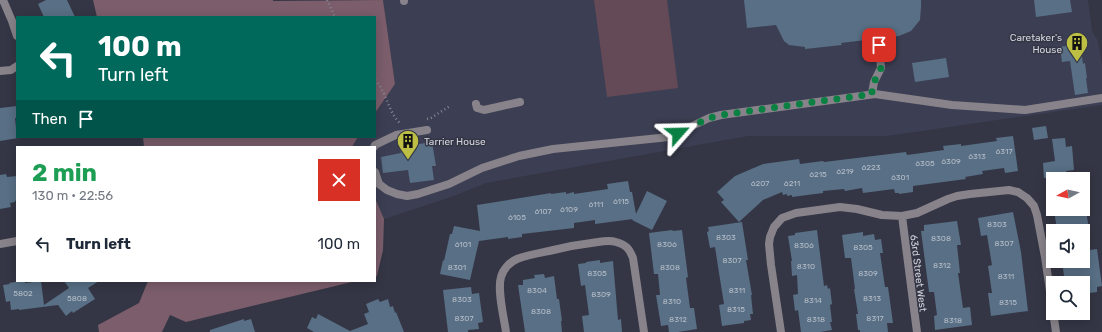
<!DOCTYPE html>
<html lang="en">
<head>
<meta charset="utf-8">
<style>
	:root { --surface:#fff; --page:#f6f6f7; --text:#1f2937; --muted:#747a83 }
	body { margin:0; font-family:Rubik,sans-serif; background:var(--page); color:var(--text); height:100vh; display:flex; flex-direction:column; font-size:15px; white-space:nowrap }
	* { box-sizing:border-box; margin:0 }
	p { font-size:13px; color:var(--muted) }
	.icon { flex:none; width:22px; height:22px; fill:none; stroke:currentColor; stroke-width:2; stroke-linecap:round; stroke-linejoin:round }
	.map { position:relative; flex:1; overflow:hidden }
	.drawer { position:absolute; left:16px; top:146px; width:360px; height:136px; display:flex; flex-direction:column; background:var(--surface); border-radius:0px; box-shadow:0 2px 10px #0003 }
	.drawer>* { flex:none }
	.top-card { position:absolute; left:16px; top:16px; width:360px; height:122px; border-radius:0px; box-shadow:0 2px 10px #0003; background:#00695c; color:#fff; overflow:hidden }
	.needle { width:26px; rotate:262deg }
	.fabs { position:absolute; left:1046px; top:172px; display:grid; gap:8px }
	.fabs a { display:grid; place-items:center; width:44px; height:44px; border-radius:0px; background:var(--surface); box-shadow:0 2px 10px #0003; font-size:20px }
	.pin { position:absolute; display:grid; place-items:center; width:34px; height:34px; color:#fff; margin:-17px; border-radius:8px; box-shadow:0 2px 6px #0006 }
	.me { position:absolute; width:44px; margin:-22px; rotate:65deg; stroke-linejoin:round; filter:drop-shadow(0 0 3px #0008) }
	.turn { display:flex; align-items:center; gap:14px; height:84px; padding:0 16px; font-size:18px }
	.turn .icon { width:52px; height:52px; stroke-width:2.5 }
	.turn b { display:block; font-size:28px; line-height:34px }
	.then { display:flex; align-items:center; height:38px; padding:0 16px; background:#0003; gap:8px; font-size:15px }
	.round { display:grid; place-items:center; flex:none; width:42px; height:42px; border-radius:0px; background:var(--page) }
	.summary { display:flex; align-items:center; justify-content:space-between; height:68px; padding:0 16px }
	h1 { font-size:24px; font-weight:700; line-height:30px; color:#1e9e55 }
	ul { padding:0; list-style:none }
	li { display:flex; align-items:center; gap:12px; height:60px; padding:0 16px }
	li div { flex:1 }
	li b { display:block; font-size:15px }
	li em { font-style:normal }
	.map>svg:first-child { display:block }
	.built { fill:#3c3e53 }
	.green { fill:#644a56 }
	.forest { fill:#7b5d6b }
	.building { fill:#586f85 }
	.lines { fill:none; stroke-linecap:round; stroke-linejoin:round }
	.path { stroke:#878995; stroke-width:2.5; stroke-dasharray:1 3; stroke-linecap:butt }
	.service { stroke:#88838a; stroke-width:8 }
	.minor { stroke:#88838a; stroke-width:8 }
	.route { stroke:#0b8043; stroke-width:7; stroke-dasharray:0 12.6 }
	.labels { text-anchor:middle; stroke-width:3; stroke-linejoin:round; paint-order:stroke }
	.number-label { font-size:8px; fill:#b4bcc8 }
	.poi-label { font-size:10px; fill:#d3d5de; stroke:#343645; text-anchor:end }
	.street-label { font-size:10px; fill:#d3d5de; stroke:#343645 }
</style>
</head>
<body>
<div class="map">
<svg width="1102" height="332" viewBox="0 0 1102 332">
	<rect width="100%" height="100%" fill="#343645"/>
	<!-- built -->
	<path class="built" d="M 383,0 L 1088,0 L 1092,31 L 1098,41 L 1102,65 L 1102,105 L 887,136 L 748,136 L 486,183 L 454,196 L 384,219 L 375,198 L 375,147 L 353,147 L 352,145 L 358,137 L 375,137 L 375,113 L 395,84 Z"/>
	<!-- green -->
	<path class="green" d="M 594,0 L 667,0 L 678,88 L 607,97 Z"/>
	<!-- forest -->
	<path class="forest" d="M 93,0 L 273,0 L 273,1 L 383,0 L 395,84 L 375,113 L 375,17 L 97,17 Z
		M 143,137 L 358,137 L 353,145 L 353,147 L 144,147 Z
		M 375,198 L 384,219 L 383,250 L 377,276 L 375,277 Z
		M 148,281 L 356,281 L 186,322 L 170,315 L 162,332 L 99,332 L 98,325 L 139,303 Z"/>
	<!-- building -->
	<path class="building" d="M 46,0 L 67,0 L 75,17 L 44,17 L 38,4 Z
		M 744,0 L 921,0 L 921,7 L 920,20 L 911,31 L 899,36 L 841,43 L 842,45 L 805,49 L 805,47 L 789,45 L 784,41 L 776,25 L 747,28 Z
		M 1034,0 L 1070,0 L 1072,12 L 1036,17 Z
		M 1076,44 L 1076,49 L 1081,48 L 1083,64 L 1085,63 L 1087,78 L 1086,78 L 1088,93 L 1075,95 L 1070,61 L 1062,62 L 1060,47 Z
		M 946,58 L 949,77 L 915,82 L 912,63 Z
		M 17,106 L 17,118 L 15,118 L 17,137 L 18,138 L 0,141 L 0,108 Z
		M 1046,126 L 1048,138 L 1034,140 L 1032,128 Z
		M 1013,136 L 1018,171 L 1005,173 L 1004,168 L 982,171 L 983,174 L 965,177 L 966,179 L 913,186 L 913,192 L 899,194 L 899,193 L 895,193 L 894,189 L 863,193 L 862,188 L 845,191 L 844,189 L 823,191 L 823,193 L 792,197 L 792,195 L 787,196 L 787,194 L 783,195 L 782,192 L 763,200 L 739,222 L 721,202 L 724,200 L 717,192 L 735,176 L 763,164 L 799,159 L 800,164 L 823,161 L 824,162 L 906,152 L 907,155 L 944,150 L 943,146 L 961,144 L 961,146 L 997,141 L 996,138 Z
		M 1065,138 L 1066,147 L 1072,146 L 1074,170 L 1066,171 L 1066,175 L 1044,178 L 1043,163 L 1055,161 L 1052,139 Z
		M 432,142 L 436,166 L 432,166 L 434,180 L 410,183 L 408,170 L 383,173 L 381,157 L 401,153 L 400,147 Z
		M 6,174 L 7,177 L 17,176 L 17,200 L 15,201 L 15,202 L 10,203 L 11,207 L 0,209 L 0,175 Z
		M 628,181 L 630,192 L 632,192 L 636,214 L 647,191 L 667,201 L 652,230 L 632,220 L 633,219 L 595,224 L 595,220 L 574,223 L 574,228 L 522,234 L 522,237 L 508,239 L 508,237 L 479,241 L 470,280 L 440,274 L 443,260 L 444,261 L 450,234 L 452,234 L 454,226 L 480,231 L 477,205 L 551,193 L 551,194 L 566,192 L 566,194 L 574,192 L 574,194 L 608,189 L 607,184 Z
		M 1054,209 L 1086,209 L 1089,231 L 1057,231 Z
		M 1013,212 L 1021,252 L 1028,311 L 991,316 L 988,293 L 992,293 L 988,266 L 992,265 L 987,235 L 981,236 L 978,218 Z
		M 957,221 L 961,245 L 957,245 L 960,273 L 958,273 L 963,308 L 970,307 L 972,325 L 935,330 L 934,316 L 937,315 L 934,292 L 929,292 L 921,231 L 924,231 L 924,225 Z
		M 742,222 L 748,260 L 746,260 L 752,295 L 751,295 L 753,314 L 750,314 L 751,320 L 744,321 L 744,323 L 722,326 L 719,305 L 724,304 L 719,273 L 715,247 L 710,248 L 707,232 L 709,231 L 708,227 Z
		M 672,230 L 673,231 L 682,230 L 688,277 L 686,278 L 690,308 L 694,308 L 697,329 L 678,332 L 669,332 L 668,325 L 661,326 L 656,295 L 660,295 L 658,274 L 654,274 L 649,233 Z
		M 817,230 L 824,286 L 827,285 L 828,289 L 830,288 L 832,304 L 830,305 L 832,322 L 830,322 L 832,330 L 820,332 L 801,332 L 798,310 L 795,311 L 793,295 L 798,294 L 797,275 L 792,276 L 791,261 L 792,261 L 788,236 L 795,235 L 795,233 Z
		M 863,232 L 863,236 L 874,234 L 875,240 L 881,239 L 883,253 L 880,253 L 885,287 L 888,287 L 893,323 L 887,323 L 888,332 L 860,332 L 860,330 L 858,330 L 856,314 L 858,314 L 854,289 L 855,289 L 851,258 L 845,258 L 842,235 Z
		M 1097,249 L 1102,286 L 1097,287 L 1097,292 L 1083,294 L 1083,283 L 1065,283 L 1062,261 L 1083,261 L 1083,251 Z
		M 600,260 L 600,263 L 613,261 L 618,320 L 621,319 L 622,332 L 584,332 L 582,316 L 589,315 L 585,285 L 581,286 L 578,264 L 586,263 L 586,262 Z
		M 544,274 L 545,278 L 554,276 L 557,299 L 559,299 L 562,321 L 561,321 L 562,332 L 525,332 L 518,285 L 523,285 L 523,280 L 535,278 L 534,275 Z
		M 21,281 L 25,281 L 25,283 L 41,281 L 44,305 L 69,288 L 64,281 L 99,281 L 88,288 L 95,299 L 73,313 L 72,311 L 66,316 L 58,305 L 19,310 L 19,309 L 11,310 L 10,301 L 6,302 L 3,285 L 10,284 L 9,283 Z
		M 471,287 L 472,294 L 479,293 L 483,322 L 478,323 L 479,329 L 468,330 L 468,332 L 448,332 L 443,290 Z
		M 378,299 L 380,302 L 388,299 L 390,307 L 393,306 L 395,313 L 396,312 L 404,332 L 314,332 L 307,328 L 312,317 L 316,319 L 318,314 L 350,331 L 368,324 L 364,314 L 369,312 L 366,304 Z
		M 244,319 L 244,321 L 251,319 L 255,332 L 210,332 L 210,330 Z"/>
	<g class="lines">
		<!-- path -->
		<path class="path" d="M 327,0 L 335,17
			M 375,80 C 387,92 388,113 401,124
			M 427,119 L 431,118 L 450,106"/>
		<!-- service -->
		<path class="service" d="M 404,0 L 404,1
			M 872,94 L 874,82 L 881,68 L 879,45
			M 476,104 L 477,108 L 484,110 L 520,102
			M 374,147 L 375,145 L 396,135 L 427,130
			M 375,172 L 379,184 L 387,190 L 397,194 L 407,196 L 418,194 L 449,184 L 482,168 L 519,156 L 553,149 L 669,137 L 709,118 L 721,115 L 868,95 L 875,94 L 952,105 L 1025,110 L 1102,98"/>
		<!-- minor -->
		<path class="minor" d="M 3,0 L 12,21 L 17,36
			M 0,71 L 11,70 L 17,66
			M 902,216 L 917,332
			M 0,244 L 17,241
			M 506,332 C 504,318 497,290 501,277 C 503,269 510,262 517,259 C 527,255 539,253 549,251 C 565,247 581,244 598,242 C 604,241 610,240 616,242 C 626,245 629,248 633,258 L 644,332
			M 781,332 L 771,265 L 769,244 L 770,237 L 774,227 L 782,218 L 796,213 L 840,207 L 857,209 L 882,215 L 902,216 L 917,213 L 948,199 L 957,196 L 970,194 L 1009,190 L 1018,192 L 1027,198 L 1034,206 L 1037,215 L 1045,257 L 1056,332"/>
	</g>
	<g class="lines">
		<!-- route -->
		<path class="route" d="M 678,133 L 709,118 L 721,115 L 872,94 L 872,88 L 874,82 L 881,68 L 879,45"/>
	</g>
	<!-- icons -->
	<defs>
		<g id="building-pin" transform="scale(1.15)"><path d="M0 17L-7.5 6A9.5 9.5 0 1 1 7.5 6Z" fill="#bcbf44" stroke="#343645"/><path d="M-4-6H4V6H1V3H-1V6H-4ZM-2.5-4.3h1.7v1.8h-1.7ZM.8-4.3h1.7v1.8H.8ZM-2.5-1h1.7V.8h-1.7ZM.8-1h1.7V.8H.8Z" fill="#111"/></g>
	</defs>
	<g fill-rule="evenodd">
		<use href="#building-pin" x="1077" y="43"/>
		<use href="#building-pin" x="408" y="141"/>
	</g>
	<g class="labels">
		<!-- number labels -->
		<g class="number-label">
			<text x="1004" y="154">6317</text>
			<text x="977" y="159">6313</text>
			<text x="951" y="164">6309</text>
			<text x="925" y="166">6305</text>
			<text x="871" y="170">6223</text>
			<text x="845" y="174">6219</text>
			<text x="818" y="177">6215</text>
			<text x="900" y="180">6301</text>
			<text x="760" y="186">6207</text>
			<text x="792" y="186">6211</text>
			<text x="621" y="204">6115</text>
			<text x="596" y="207">6111</text>
			<text x="569" y="212">6109</text>
			<text x="543" y="214">6107</text>
			<text x="517" y="220">6105</text>
			<text x="997" y="227">8303</text>
			<text x="726" y="240">8303</text>
			<text x="941" y="241">8308</text>
			<text x="1004" y="246">8307</text>
			<text x="463" y="247">6101</text>
			<text x="667" y="247">8306</text>
			<text x="804" y="248">8306</text>
			<text x="863" y="250">8305</text>
			<text x="732" y="263">8307</text>
			<text x="942" y="268">8312</text>
			<text x="806" y="269">8310</text>
			<text x="457" y="270">8301</text>
			<text x="670" y="270">8308</text>
			<text x="597" y="276">8305</text>
			<text x="868" y="276">8309</text>
			<text x="1006" y="279">8311</text>
			<text x="537" y="293">8304</text>
			<text x="737" y="293">8311</text>
			<text x="23" y="296">5802</text>
			<text x="601" y="297">8309</text>
			<text x="77" y="301">5808</text>
			<text x="872" y="301">8313</text>
			<text x="462" y="302">8303</text>
			<text x="813" y="303">8314</text>
			<text x="672" y="304">8310</text>
			<text x="1008" y="305">8315</text>
			<text x="736" y="312">8315</text>
			<text x="541" y="314">8308</text>
			<text x="464" y="321">8307</text>
			<text x="875" y="321">8317</text>
			<text x="678" y="322">8312</text>
			<text x="816" y="322">8318</text>
			<text x="953" y="323">8318</text>
		</g>
		<!-- poi labels -->
		<g class="poi-label">
			<text x="1062" y="41">Caretaker's<tspan x="1062" dy="12">House</tspan></text>
			<text x="424" y="145" text-anchor="start">Tarrier House</text>
		</g>
		<!-- street labels -->
		<g class="street-label">
			<text transform="translate(919 273) rotate(83)" y="4">63rd Street West</text>
		</g>
	</g>
</svg>
<div class="fabs">
<a><svg class="needle" viewBox="-14 -14 28 28"><path d="M0-13l5 13h-10z" fill="#e53935"/><path d="M0 13l5-13h-10z" fill="#747a83"/></svg></a>
<a><svg class="icon" aria-label="sound" viewBox="0 0 24 24"><path d="M4 9h4l5-4v14l-5-4H4zM17 9q2 3 0 6"/></svg></a>
<a><svg class="icon" aria-label="search" viewBox="0 0 24 24"><circle cx="10" cy="10" r="6"/><path d="M15 15l6 6"/></svg></a>
</div>
<div class="pin" style="left:879px;top:45px;background:#d93025"><svg class="icon" aria-label="arrive" viewBox="0 0 24 24"><path d="M6 21V4h12l-3 4 3 4H6"/></svg></div>
<svg class="me" style="left:678px;top:133px" viewBox="-20 -20 40 40"><path d="M0-17L14 15 0 8-14 15z" fill="#0b8043" stroke="#fff" stroke-width="4"/></svg>
<div class="top-card">
<div class="turn"><svg class="icon" aria-label="left" viewBox="0 0 24 24"><path d="M17 20v-9H6M10 6l-5 5 5 5"/></svg><div><b>100 m</b>Turn left</div></div>
<div class="then">Then<svg class="icon" aria-label="arrive" viewBox="0 0 24 24"><path d="M6 21V4h12l-3 4 3 4H6"/></svg></div>
</div>
<section class="drawer">
<div class="summary"><div><h1>2 min</h1><p>130 m · 22:56</p></div><a class="round" style="background:#d93025;color:#fff"><svg class="icon" aria-label="close" viewBox="0 0 24 24"><path d="M6 6l12 12M18 6L6 18"/></svg></a></div>
<ul>
<li><svg class="icon" aria-label="left" viewBox="0 0 24 24"><path d="M17 20v-9H6M10 6l-5 5 5 5"/></svg><div><b>Turn left</b></div><em>100 m</em></li>
</ul>
</section>
</div>
</body>
</html>
